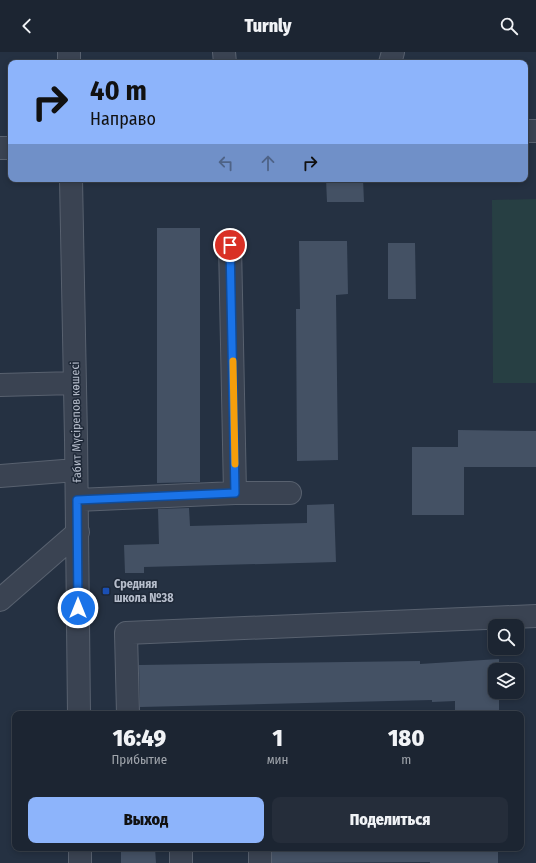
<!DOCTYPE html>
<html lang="ru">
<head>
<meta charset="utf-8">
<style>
	:root { --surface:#1c2532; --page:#252d3a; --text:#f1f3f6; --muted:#a0a5ac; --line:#3a424d; --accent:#8db4fb }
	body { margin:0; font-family:"Fira Sans Condensed",sans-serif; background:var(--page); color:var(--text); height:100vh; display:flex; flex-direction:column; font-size:15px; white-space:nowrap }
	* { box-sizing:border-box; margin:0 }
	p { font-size:13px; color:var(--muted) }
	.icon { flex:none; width:22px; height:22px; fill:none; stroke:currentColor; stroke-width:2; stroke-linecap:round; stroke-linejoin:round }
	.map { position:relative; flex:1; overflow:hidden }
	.side { position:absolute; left:12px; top:659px; width:512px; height:140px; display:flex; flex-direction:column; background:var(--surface); border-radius:8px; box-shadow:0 2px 6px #0003,0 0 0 1px var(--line) }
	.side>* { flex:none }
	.hud { position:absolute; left:8px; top:8px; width:520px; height:122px; border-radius:8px; box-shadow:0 2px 6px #0003,0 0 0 1px var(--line); background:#8db4fb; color:#111; overflow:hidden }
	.fabs { position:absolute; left:488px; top:567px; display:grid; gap:8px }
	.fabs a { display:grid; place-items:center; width:36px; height:36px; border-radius:8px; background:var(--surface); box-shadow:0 2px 6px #0003,0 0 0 1px var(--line); font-size:20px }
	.pin { position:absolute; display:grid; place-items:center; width:34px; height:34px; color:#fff; margin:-17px; border:2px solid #fff; border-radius:50%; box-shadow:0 1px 4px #0007 }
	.me { position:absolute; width:44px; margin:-22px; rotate:0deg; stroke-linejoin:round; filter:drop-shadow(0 0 3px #0008) }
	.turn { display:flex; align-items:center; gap:14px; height:84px; padding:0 16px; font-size:18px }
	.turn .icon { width:52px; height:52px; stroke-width:2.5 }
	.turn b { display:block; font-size:28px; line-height:34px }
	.lanes { display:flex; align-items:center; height:38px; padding:0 16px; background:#0003; justify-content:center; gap:20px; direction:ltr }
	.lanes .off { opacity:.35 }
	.eta { display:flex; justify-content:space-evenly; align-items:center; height:68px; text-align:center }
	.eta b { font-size:24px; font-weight:800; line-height:28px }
	.action { display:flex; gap:8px; margin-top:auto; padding:8px 16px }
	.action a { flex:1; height:46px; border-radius:8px; background:var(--accent); color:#111; font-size:16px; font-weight:800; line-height:46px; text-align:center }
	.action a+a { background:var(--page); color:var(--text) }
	header { display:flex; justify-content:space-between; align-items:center; height:52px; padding:0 16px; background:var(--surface); font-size:18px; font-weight:800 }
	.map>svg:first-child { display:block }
	.green { fill:#273f43 }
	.building { fill:#445164 }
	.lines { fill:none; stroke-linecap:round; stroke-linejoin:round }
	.minor-casing { stroke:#58616f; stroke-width:24 }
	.minor { stroke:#3a4352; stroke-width:22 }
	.route-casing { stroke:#114b97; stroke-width:10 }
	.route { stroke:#1a73e8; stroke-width:7 }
	.slow { stroke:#f59e0b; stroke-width:7 }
	.transit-dot { fill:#1a4fb4; stroke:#1e2837; stroke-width:1.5 }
	.labels { text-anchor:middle; stroke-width:3; stroke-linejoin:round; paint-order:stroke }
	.street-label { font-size:12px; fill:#b7becc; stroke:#1e2837 }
	.poi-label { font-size:12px; font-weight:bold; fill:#b7becc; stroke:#1e2837; text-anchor:start }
</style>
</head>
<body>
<header><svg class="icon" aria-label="back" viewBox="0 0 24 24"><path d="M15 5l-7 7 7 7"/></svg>Turnly<svg class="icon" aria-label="search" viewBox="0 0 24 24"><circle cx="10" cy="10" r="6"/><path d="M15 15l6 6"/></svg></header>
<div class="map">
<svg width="536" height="811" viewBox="0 0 536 811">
	<rect width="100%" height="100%" fill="#253142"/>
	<!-- green -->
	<path class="green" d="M 536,147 L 536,331 L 493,331 L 492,148 Z"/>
	<!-- building -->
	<path class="building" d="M 326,127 L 363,127 L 364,150 L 327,150 Z
		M 157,176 L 200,176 L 200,430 L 157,431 Z
		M 299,189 L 347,189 L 348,242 L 336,243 L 338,408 L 297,409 L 296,257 L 300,257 Z
		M 388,191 L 415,191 L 416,247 L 388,247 Z
		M 458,378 L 536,379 L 536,415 L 464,415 L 464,463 L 412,463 L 412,395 L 458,395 Z
		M 334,452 L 336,510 L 144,515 L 144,521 L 125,521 L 124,493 L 159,492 L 158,457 L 189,456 L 190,474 L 307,471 L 307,453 Z
		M 499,607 L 499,618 L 495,618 L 495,640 L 499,640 L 499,662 L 455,662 L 455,649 L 432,650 L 432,648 L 140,655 L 139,613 L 420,609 L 420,612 Z
		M 121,796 L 155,796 L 156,811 L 121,811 Z
		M 272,796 L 498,796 L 498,811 L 430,811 L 430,810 L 272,811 Z"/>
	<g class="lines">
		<!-- minor casing -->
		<g class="minor-casing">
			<path id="minor" d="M 69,0 L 69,11
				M 224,0 L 225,11
				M 390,11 L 393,0
				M 525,79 L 536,79
				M 0,96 L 11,96
				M 71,127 C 75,305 78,484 79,662
				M 0,333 L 75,331
				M 0,424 L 76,418
				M 235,441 L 290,441
				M 77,448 L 235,441 L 230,193
				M 0,548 L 78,480
				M 128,662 L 126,581 L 536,564
				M 80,796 L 80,811
				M 181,796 L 181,811
				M 260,796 L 260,811"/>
		</g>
		<!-- minor -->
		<use href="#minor" class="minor"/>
	</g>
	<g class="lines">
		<!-- route casing -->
		<g class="route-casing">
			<path id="route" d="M 78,556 L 77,448 L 235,441 L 230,193"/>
		</g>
		<!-- route -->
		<use href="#route" class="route"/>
		<!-- slow -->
		<path class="slow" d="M 233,309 L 235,412"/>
	</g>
	<!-- markers -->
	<rect class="transit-dot" x="102" y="535" width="8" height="8" rx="2"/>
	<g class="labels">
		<!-- street labels -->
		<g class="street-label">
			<text transform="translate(76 370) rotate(-91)" y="4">Ғабит Мүсірепов көшесі</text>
		</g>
		<!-- poi labels -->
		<g class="poi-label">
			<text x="114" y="536">Средняя<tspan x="114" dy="14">школа №38</tspan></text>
		</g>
	</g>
</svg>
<div class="fabs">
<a><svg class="icon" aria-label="search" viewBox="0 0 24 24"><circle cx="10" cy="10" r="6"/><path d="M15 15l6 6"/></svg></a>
<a><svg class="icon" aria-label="layers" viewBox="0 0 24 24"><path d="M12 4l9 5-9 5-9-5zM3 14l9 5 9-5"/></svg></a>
</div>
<div class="pin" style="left:230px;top:193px;background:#d93025"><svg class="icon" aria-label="arrive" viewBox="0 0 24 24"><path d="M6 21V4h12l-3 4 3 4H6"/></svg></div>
<svg class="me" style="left:78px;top:556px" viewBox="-20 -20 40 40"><circle r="17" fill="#1a73e8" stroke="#fff" stroke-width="3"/><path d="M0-11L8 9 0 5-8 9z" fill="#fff"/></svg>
<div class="hud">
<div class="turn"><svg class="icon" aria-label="right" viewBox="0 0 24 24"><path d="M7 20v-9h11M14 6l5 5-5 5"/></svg><div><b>40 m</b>Направо</div></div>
<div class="lanes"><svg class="icon off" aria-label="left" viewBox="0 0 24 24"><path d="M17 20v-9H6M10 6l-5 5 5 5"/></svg><svg class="icon off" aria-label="ahead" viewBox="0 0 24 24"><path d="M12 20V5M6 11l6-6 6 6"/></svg><svg class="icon" aria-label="right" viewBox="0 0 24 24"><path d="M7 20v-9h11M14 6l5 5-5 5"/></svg></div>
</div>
<section class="side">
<div class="eta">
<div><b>16:49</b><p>Прибытие</p></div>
<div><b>1</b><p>мин</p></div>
<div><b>180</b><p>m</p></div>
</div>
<div class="action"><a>Выход</a><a>Поделиться</a></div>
</section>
</div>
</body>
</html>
